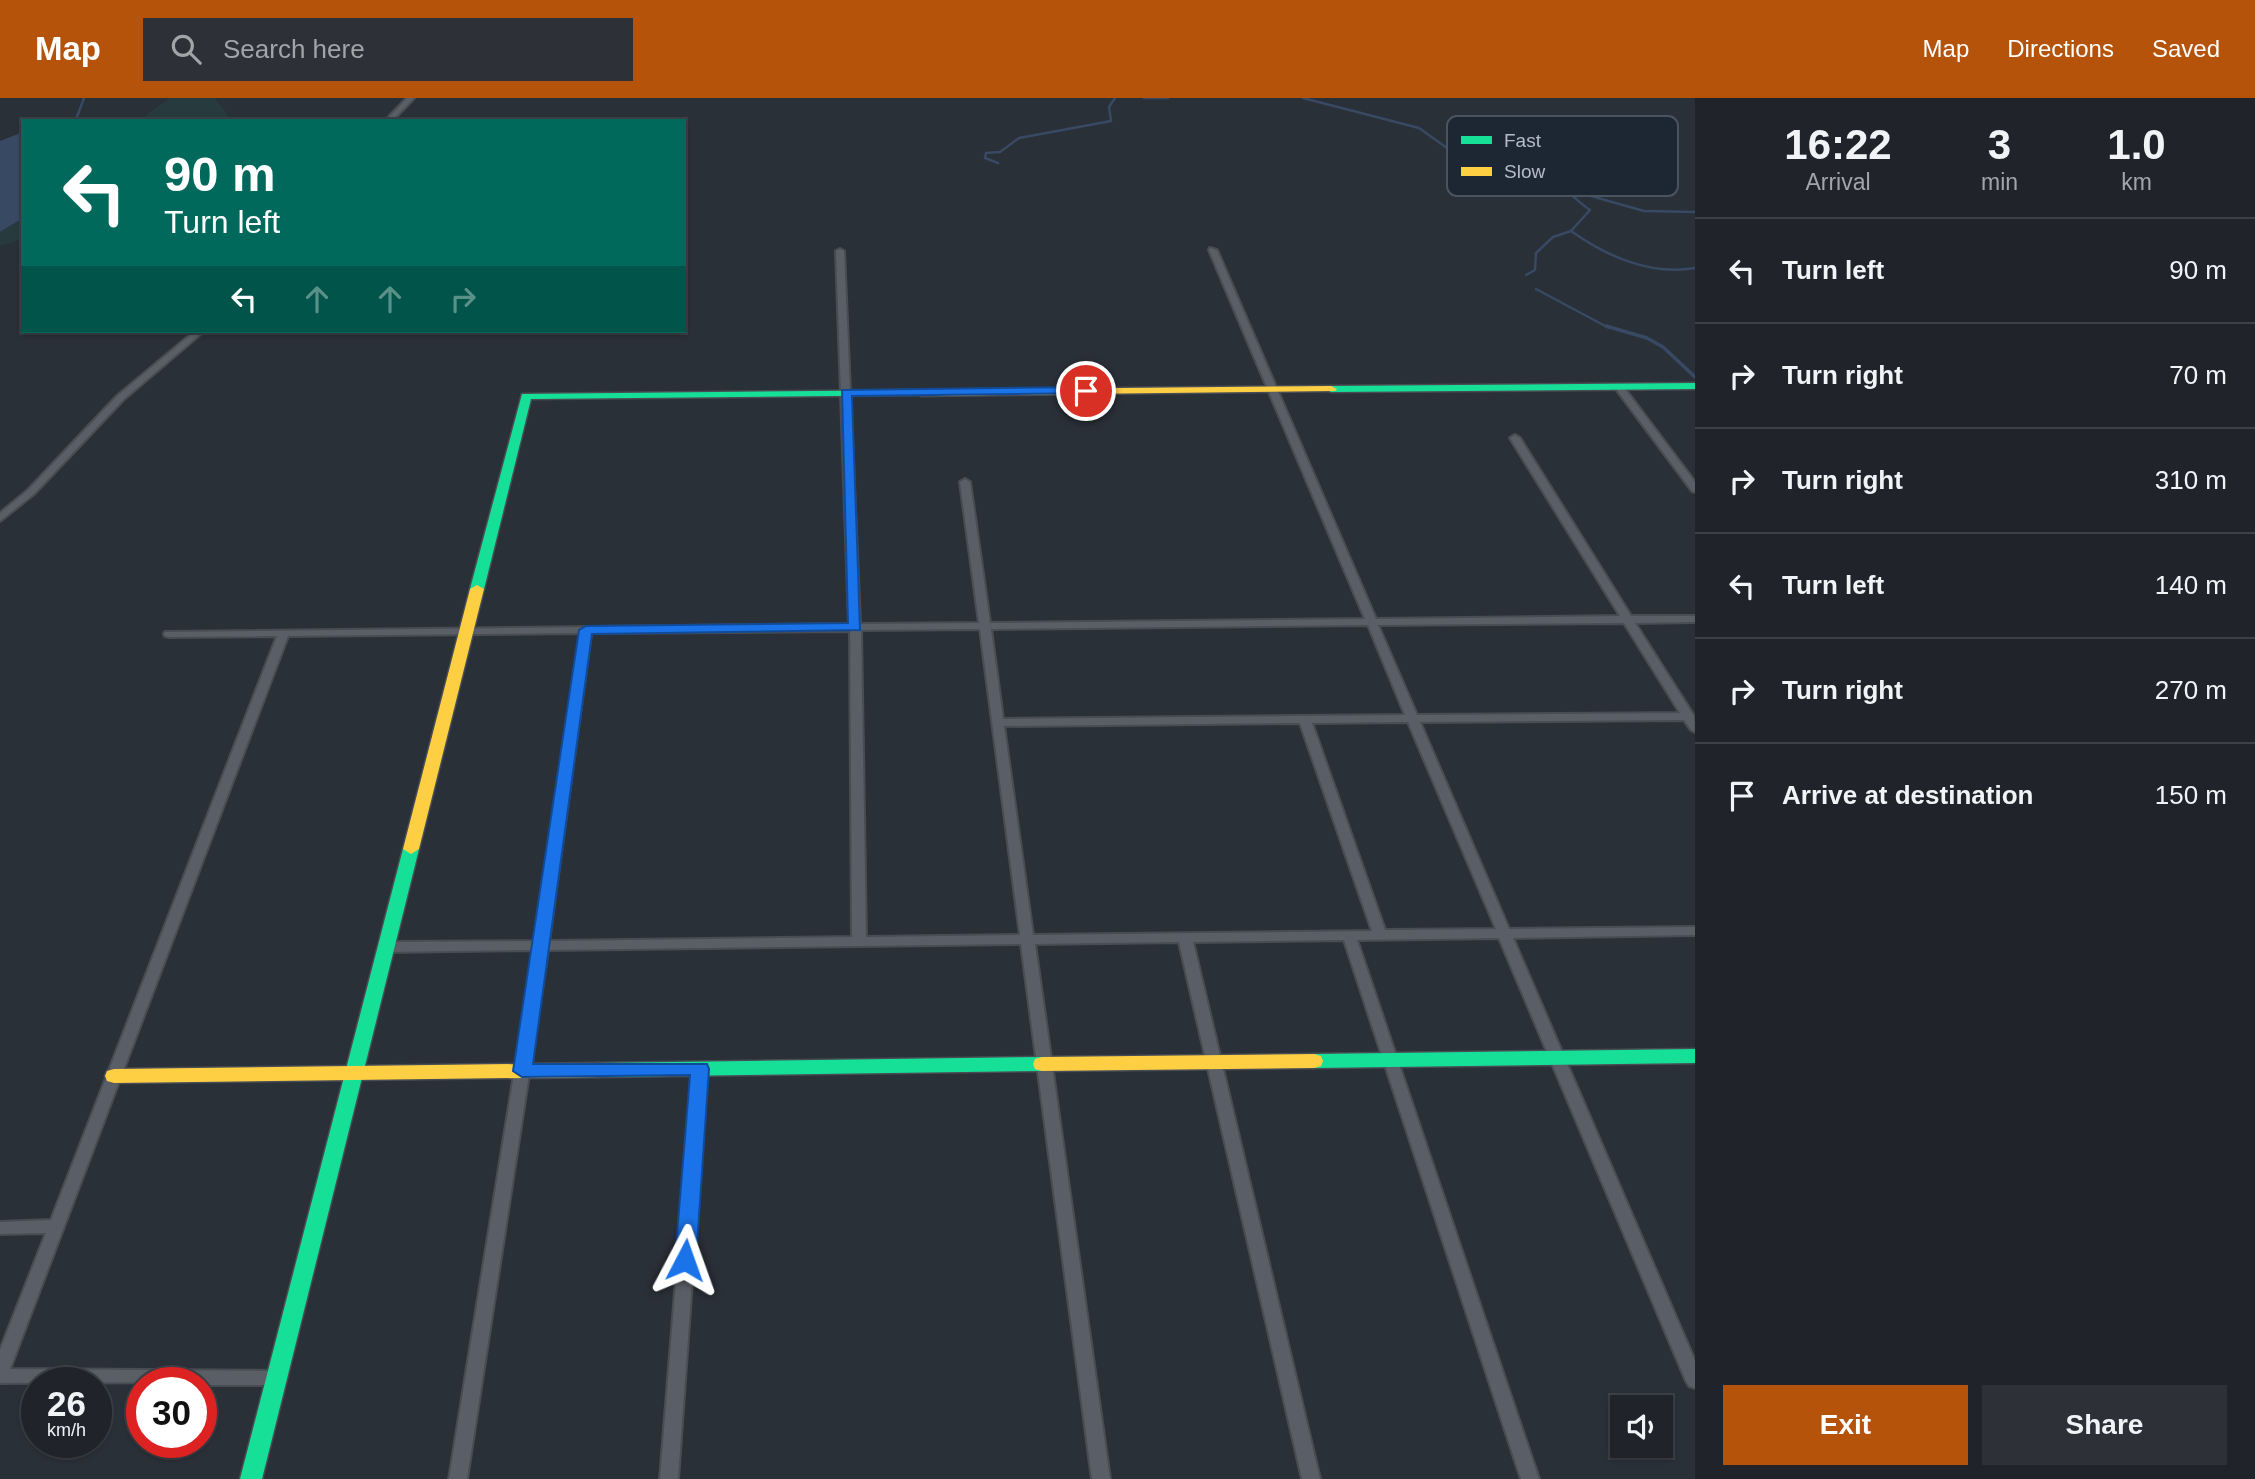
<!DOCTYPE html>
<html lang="en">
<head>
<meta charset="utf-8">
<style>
	:root { --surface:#20242a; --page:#2d3036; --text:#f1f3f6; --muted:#a2a4a8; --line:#3d4147; --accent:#b45309 }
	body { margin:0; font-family:Arial,sans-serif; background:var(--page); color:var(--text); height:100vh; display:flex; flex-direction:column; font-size:26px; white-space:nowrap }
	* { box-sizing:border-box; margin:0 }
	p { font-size:23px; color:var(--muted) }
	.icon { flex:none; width:38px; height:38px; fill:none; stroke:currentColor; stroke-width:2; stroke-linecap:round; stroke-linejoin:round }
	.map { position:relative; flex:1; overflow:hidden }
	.side { display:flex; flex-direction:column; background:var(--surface); width:560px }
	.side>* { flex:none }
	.top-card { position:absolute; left:21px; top:21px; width:665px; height:214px; border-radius:0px; box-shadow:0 2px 5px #0004,0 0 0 2px var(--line); background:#00695c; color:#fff; overflow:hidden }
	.tools { position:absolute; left:1610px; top:1297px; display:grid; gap:14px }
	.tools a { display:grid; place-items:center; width:63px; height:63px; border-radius:0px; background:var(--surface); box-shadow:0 2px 5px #0004,0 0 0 2px var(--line); font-size:35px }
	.speed { position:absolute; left:21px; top:1269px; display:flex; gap:14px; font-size:35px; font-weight:700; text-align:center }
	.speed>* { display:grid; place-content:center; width:91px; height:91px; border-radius:50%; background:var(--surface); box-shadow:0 2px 5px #0004,0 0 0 2px var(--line); line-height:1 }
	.speed small { font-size:18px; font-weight:400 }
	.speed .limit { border:10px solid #d22; background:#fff; color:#111 }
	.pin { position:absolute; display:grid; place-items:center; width:60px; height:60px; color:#fff; margin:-30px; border:4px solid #fff; border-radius:50%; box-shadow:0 2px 7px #0007 }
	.me { position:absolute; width:77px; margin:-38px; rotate:4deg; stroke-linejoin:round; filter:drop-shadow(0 0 5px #0008) }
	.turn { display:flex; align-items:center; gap:24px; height:147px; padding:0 28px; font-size:32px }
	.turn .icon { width:91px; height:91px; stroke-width:2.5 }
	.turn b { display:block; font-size:49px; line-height:60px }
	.lanes { display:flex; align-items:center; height:66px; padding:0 28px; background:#0003; justify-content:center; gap:35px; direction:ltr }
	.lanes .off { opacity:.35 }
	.eta { display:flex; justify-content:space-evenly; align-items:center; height:119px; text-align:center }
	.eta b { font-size:42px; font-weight:700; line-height:49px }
	.cta { display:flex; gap:14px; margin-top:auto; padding:14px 28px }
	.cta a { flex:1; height:80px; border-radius:0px; background:var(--accent); color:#fff; font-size:28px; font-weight:700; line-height:80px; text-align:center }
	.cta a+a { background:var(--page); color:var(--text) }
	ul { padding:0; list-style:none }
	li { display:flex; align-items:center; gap:21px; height:105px; padding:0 28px; border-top:2px solid var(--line) }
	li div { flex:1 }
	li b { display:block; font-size:26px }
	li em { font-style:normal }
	header { display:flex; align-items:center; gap:42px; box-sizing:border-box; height:98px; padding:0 35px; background:var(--accent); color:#fff }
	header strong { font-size:33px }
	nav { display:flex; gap:38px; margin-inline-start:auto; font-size:24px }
	.search { width:490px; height:63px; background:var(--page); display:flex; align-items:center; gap:18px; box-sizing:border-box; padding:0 24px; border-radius:0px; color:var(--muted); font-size:26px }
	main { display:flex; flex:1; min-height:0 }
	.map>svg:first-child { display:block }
	.green { fill:#273a3e }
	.water { fill:#384963 }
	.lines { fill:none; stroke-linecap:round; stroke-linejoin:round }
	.stream-far1 { stroke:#384963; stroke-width:2.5 }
	.stream { stroke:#384963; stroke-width:3.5 }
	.street-casing { stroke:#484c53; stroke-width:4 }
	.fast-casing { stroke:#484c53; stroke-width:3 }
	.slow-casing { stroke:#484c53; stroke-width:3 }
	.street { fill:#5a5e66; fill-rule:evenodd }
	.fast { fill:#16e098; fill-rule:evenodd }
	.slow { fill:#ffcf43; fill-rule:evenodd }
	.route { fill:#1a73e8; stroke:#114b97; stroke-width:2 }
	.key { fill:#1d2633; stroke:#4a5360; stroke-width:2 }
	.key-label { font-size:19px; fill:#b4bcc9 }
</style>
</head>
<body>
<header>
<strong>Map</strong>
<div class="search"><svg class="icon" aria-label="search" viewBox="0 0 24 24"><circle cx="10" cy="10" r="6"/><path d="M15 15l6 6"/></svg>Search here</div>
<nav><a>Map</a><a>Directions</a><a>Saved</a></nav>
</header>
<main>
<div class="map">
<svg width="1695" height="1381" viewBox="0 0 1695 1381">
	<rect width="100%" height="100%" fill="#2a3038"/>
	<!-- green -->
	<path class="green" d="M 170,0 L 215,0 L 232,23 L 141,21 Z
		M 23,120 L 23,141 L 0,148 L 0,134 Z"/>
	<!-- water -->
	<path class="water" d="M 23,34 L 23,120 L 0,134 L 0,43 Z"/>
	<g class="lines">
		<!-- stream-far1 -->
		<path class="stream-far1" d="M 1144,0 L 1168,0
			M 1303,0 L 1419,30 L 1454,55 L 1547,79 C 1563,87 1575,102 1590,112 L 1571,133 L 1553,139 L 1536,155 L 1535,172 L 1526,177
			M 77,19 L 84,0
			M 998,65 L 985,60 L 986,55 L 1000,54 L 1019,40 L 1111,23 L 1109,9 L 1115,0
			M 1513,68 L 1669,51
			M 1566,91 L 1644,113 L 1695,114
			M 1571,133 C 1606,158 1651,178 1695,170
			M 1536,191 L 1609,230"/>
		<!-- stream -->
		<path class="stream" d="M 1606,228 L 1647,240 L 1663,249 L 1695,279"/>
		<!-- street casing -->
		<g class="street-casing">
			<path id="street" d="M 407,0 L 414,0 L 392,23 L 385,23 Z
				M 1210,150 L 1217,152 L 1376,521 L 1620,518 L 1510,340 L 1515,337 L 1520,340 L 1631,518 L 1695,518 L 1695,524 L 1635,525 L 1694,618 L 1695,634 L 1691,632 L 1684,622 L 1420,624 L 1509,831 L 1695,829 L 1695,837 L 1513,840 L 1695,1263 L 1695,1290 L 1689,1288 L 1686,1283 L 1499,840 L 1357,842 L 1539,1381 L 1521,1381 L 1344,842 L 1193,844 L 1320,1381 L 1302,1381 L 1179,844 L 1035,846 L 1110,1381 L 1092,1381 L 1021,846 L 548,852 L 467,1381 L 449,1381 L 534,852 L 386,854 L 381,852 L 379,849 L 381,846 L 386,844 L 536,843 L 580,535 L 288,538 L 10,1271 L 276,1273 L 282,1275 L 285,1280 L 282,1285 L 276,1287 L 201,1287 L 201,1284 L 0,1285 L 0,1252 L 46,1135 L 0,1136 L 0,1124 L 51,1122 L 277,538 L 169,539 L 165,538 L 164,536 L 165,534 L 849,526 L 836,153 L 840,151 L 844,153 L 860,526 L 979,525 L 960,384 L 965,381 L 970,384 L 990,525 L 1365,521 L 1209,152 ZM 1624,525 L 1680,615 L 1417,617 L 1378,527 ZM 1368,527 L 1405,617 L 1003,621 L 991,531 ZM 980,531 L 1020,837 L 866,839 L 861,532 ZM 850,533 L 852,839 L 549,843 L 591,535 ZM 1408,624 L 1496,831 L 1385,832 L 1312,625 ZM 1300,625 L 1372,833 L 1033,837 L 1004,628 Z
				M 195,233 L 204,233 L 123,302 L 34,396 L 0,423 L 0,415 L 28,392 L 117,298 Z
				M 1619,286 L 1622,287 L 1695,384 L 1695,394 L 1692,393 L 1616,291 L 1616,287 Z
				M 700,966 L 705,967 L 707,971 L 678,1381 L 660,1381 L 693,971 L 695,967 Z"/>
		</g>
		<!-- fast casing -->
		<g class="fast-casing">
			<path id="fast" d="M 1695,285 L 1695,291 L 1331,294 L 1325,291 L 1331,288 Z
				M 921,292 L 927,295 L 925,297 L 531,301 L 484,491 L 477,495 L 470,491 L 522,296 Z
				M 411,746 L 419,751 L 262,1381 L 240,1381 L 403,751 Z
				M 1695,951 L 1695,965 L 1314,970 L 1307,968 L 1305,963 L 1307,958 L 1314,956 Z
				M 1042,959 L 1049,961 L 1051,966 L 1049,971 L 1042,973 L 599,979 L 592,977 L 590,972 L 592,967 L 599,965 Z"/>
		</g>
		<!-- slow casing -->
		<g class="slow-casing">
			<path id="slow" d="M 1331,288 L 1337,291 L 1335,293 L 921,298 L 915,295 L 921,292 Z
				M 477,487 L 484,491 L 419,751 L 411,756 L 403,751 L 470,491 Z
				M 1314,956 L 1321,958 L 1323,963 L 1321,968 L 1314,970 L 1042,973 L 1035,971 L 1033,966 L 1035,961 L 1042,959 Z
				M 599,965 L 606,967 L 608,972 L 606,977 L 599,979 L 114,985 L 107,983 L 105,978 L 107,973 L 114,971 Z"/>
		</g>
		<!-- street -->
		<use href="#street" class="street"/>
		<!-- fast -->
		<use href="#fast" class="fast"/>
		<!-- slow -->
		<use href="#slow" class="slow"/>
	</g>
	<!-- route -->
	<path class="route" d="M 1086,289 L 1090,290 L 1090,295 L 852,298 L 860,532 L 592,536 L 533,966 L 707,966 L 709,971 L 696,1162 L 693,1168 L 678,1168 L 675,1162 L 690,977 L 522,979 L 513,973 L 579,532 L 586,528 L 848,525 L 842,292 Z"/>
	<!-- legend -->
	<rect x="1447" y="18" width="231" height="80" rx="10" class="key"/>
	<rect x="1461" y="38" width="31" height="8" fill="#16e098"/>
	<rect x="1461" y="69" width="31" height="9" fill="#ffcf43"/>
	<g class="key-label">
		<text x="1504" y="49">Fast</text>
		<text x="1504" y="80">Slow</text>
	</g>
</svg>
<div class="tools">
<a><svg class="icon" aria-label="sound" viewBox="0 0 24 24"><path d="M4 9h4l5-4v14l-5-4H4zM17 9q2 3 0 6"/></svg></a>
</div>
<div class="speed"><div>26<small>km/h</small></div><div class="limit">30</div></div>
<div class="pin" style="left:1086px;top:293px;background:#d93025"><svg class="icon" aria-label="arrive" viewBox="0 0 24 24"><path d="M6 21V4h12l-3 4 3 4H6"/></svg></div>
<svg class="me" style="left:685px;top:1162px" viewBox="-20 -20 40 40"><path d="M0-17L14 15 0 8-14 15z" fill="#1a73e8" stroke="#fff" stroke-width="4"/></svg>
<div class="top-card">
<div class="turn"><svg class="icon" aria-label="left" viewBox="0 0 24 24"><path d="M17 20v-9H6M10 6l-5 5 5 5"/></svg><div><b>90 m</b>Turn left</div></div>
<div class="lanes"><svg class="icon" aria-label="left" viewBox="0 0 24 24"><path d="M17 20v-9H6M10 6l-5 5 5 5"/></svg><svg class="icon off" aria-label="ahead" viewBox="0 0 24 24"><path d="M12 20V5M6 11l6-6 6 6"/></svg><svg class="icon off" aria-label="ahead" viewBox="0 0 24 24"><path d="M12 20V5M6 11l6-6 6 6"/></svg><svg class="icon off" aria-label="right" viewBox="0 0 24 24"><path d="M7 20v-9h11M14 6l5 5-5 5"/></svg></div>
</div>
</div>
<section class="side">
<div class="eta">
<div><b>16:22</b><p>Arrival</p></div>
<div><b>3</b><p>min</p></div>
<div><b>1.0</b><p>km</p></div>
</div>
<ul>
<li><svg class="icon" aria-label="left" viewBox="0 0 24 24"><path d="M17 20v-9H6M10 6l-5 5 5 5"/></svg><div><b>Turn left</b></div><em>90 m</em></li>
<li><svg class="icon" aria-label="right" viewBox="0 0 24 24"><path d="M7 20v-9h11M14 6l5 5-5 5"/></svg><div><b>Turn right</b></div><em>70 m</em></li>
<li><svg class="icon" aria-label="right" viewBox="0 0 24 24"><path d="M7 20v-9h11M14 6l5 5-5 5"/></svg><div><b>Turn right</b></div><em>310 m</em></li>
<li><svg class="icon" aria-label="left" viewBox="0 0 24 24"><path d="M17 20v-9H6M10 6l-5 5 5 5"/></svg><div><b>Turn left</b></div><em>140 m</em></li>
<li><svg class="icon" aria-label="right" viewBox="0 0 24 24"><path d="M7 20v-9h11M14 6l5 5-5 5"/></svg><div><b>Turn right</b></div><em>270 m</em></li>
<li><svg class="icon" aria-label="arrive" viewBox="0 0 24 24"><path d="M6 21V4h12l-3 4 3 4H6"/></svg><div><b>Arrive at destination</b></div><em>150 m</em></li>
</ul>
<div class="cta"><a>Exit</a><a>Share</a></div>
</section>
</main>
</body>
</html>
